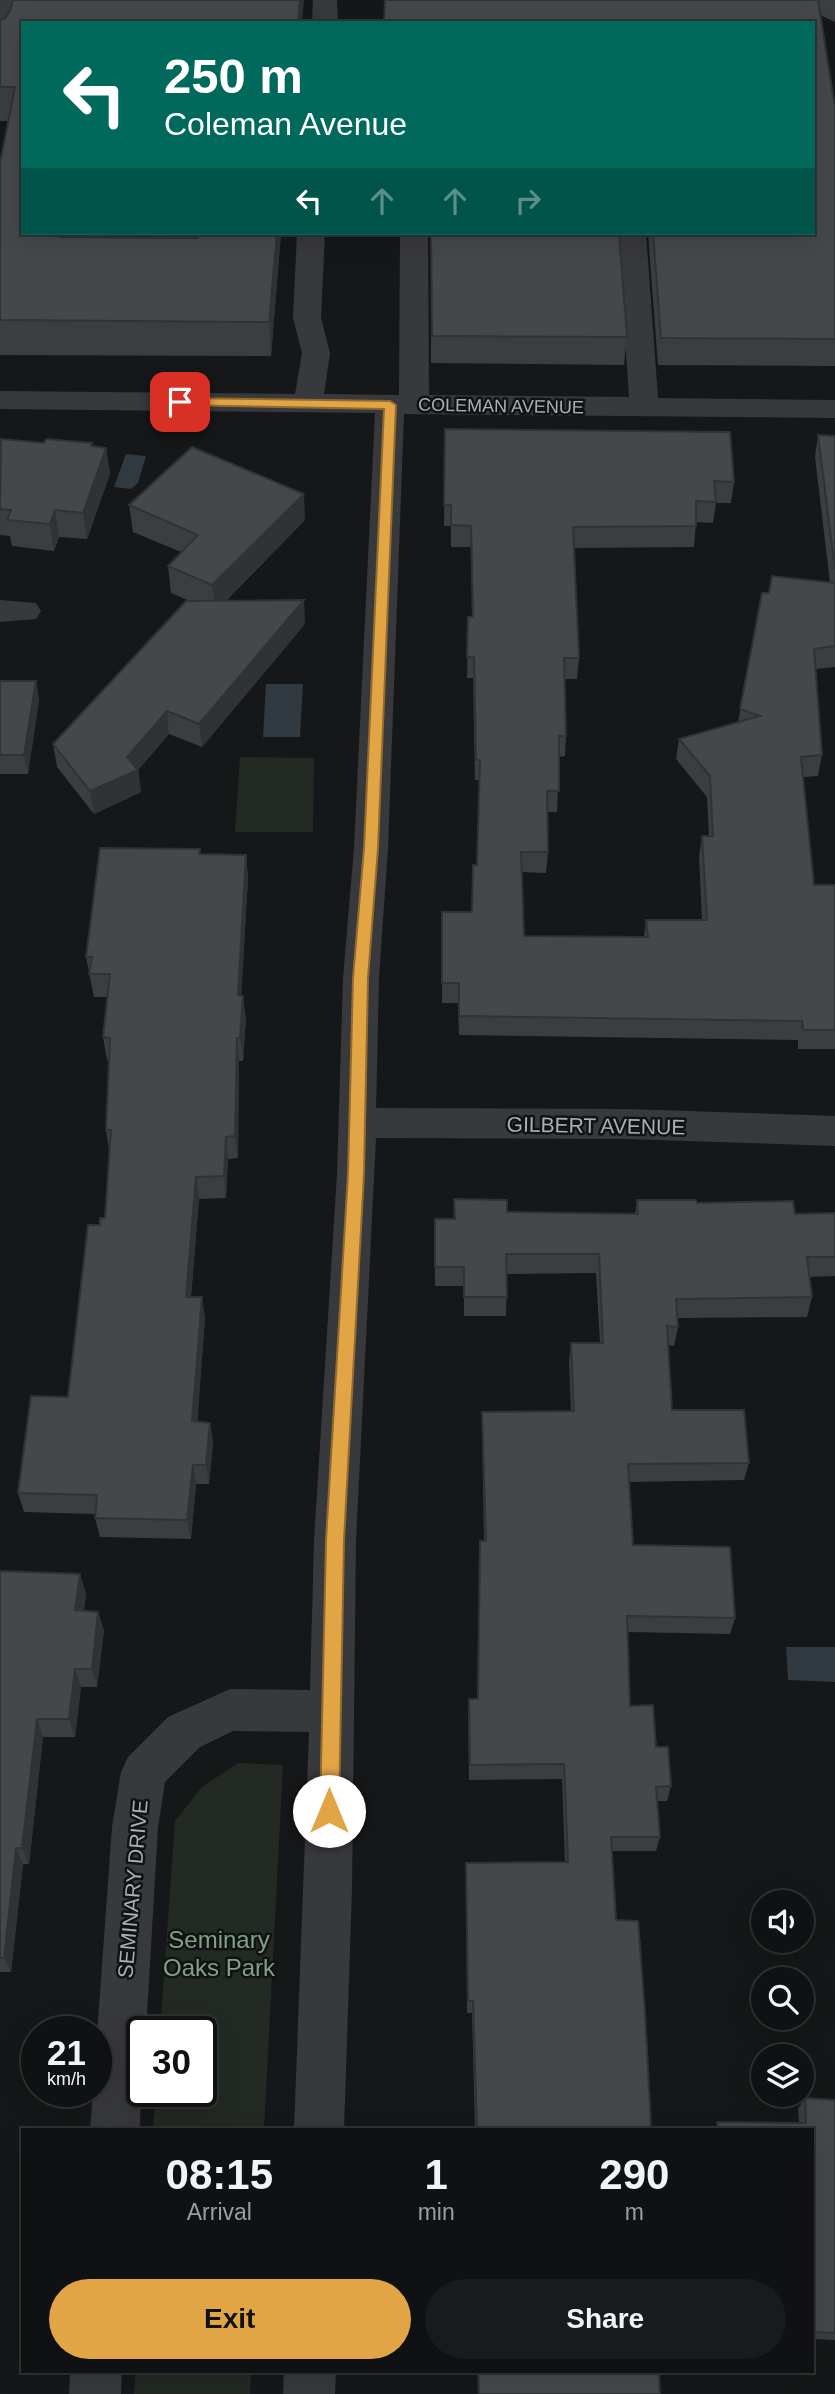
<!DOCTYPE html>
<html lang="en">
<head>
<meta charset="utf-8">
<style>
	:root { --surface:#101112; --page:#191a1b; --text:#f1f3f6; --muted:#9c9d9f; --line:#303132; --accent:#e2a545 }
	body { margin:0; font-family:Helvetica,sans-serif; background:var(--page); color:var(--text); height:100vh; display:flex; flex-direction:column; font-size:26px; white-space:nowrap }
	* { box-sizing:border-box; margin:0 }
	p { font-size:23px; color:var(--muted) }
	.icon { flex:none; width:38px; height:38px; fill:none; stroke:currentColor; stroke-width:2; stroke-linecap:round; stroke-linejoin:round }
	.map { position:relative; flex:1; overflow:hidden }
	.drawer { position:absolute; left:21px; top:2128px; width:793px; height:245px; display:flex; flex-direction:column; background:var(--surface); border-radius:0px; box-shadow:0 7px 28px #0002,0 0 0 2px var(--line) }
	.drawer>* { flex:none }
	.hud { position:absolute; left:21px; top:21px; width:794px; height:214px; border-radius:0px; box-shadow:0 7px 28px #0002,0 0 0 2px var(--line); background:#00695c; color:#fff; overflow:hidden }
	.fabs { position:absolute; left:751px; top:1890px; display:grid; gap:14px }
	.fabs a { display:grid; place-items:center; width:63px; height:63px; border-radius:50%; background:var(--surface); box-shadow:0 7px 28px #0002,0 0 0 2px var(--line); font-size:35px }
	.speed { position:absolute; left:21px; top:2016px; display:flex; gap:14px; font-size:35px; font-weight:700; text-align:center }
	.speed>* { display:grid; place-content:center; width:91px; height:91px; border-radius:50%; background:var(--surface); box-shadow:0 7px 28px #0002,0 0 0 2px var(--line); line-height:1 }
	.speed small { font-size:18px; font-weight:400 }
	.speed .limit { border:4px solid #111; border-radius:10px; background:#fff; color:#111 }
	.pin { position:absolute; display:grid; place-items:center; width:60px; height:60px; color:#fff; margin:-30px; border-radius:14px; box-shadow:0 4px 10px #0006 }
	.me { position:absolute; width:77px; margin:-38px; rotate:0deg; stroke-linejoin:round; filter:drop-shadow(0 0 5px #0008) }
	.turn { display:flex; align-items:center; gap:24px; height:147px; padding:0 28px; font-size:32px }
	.turn .icon { width:91px; height:91px; stroke-width:2.5 }
	.turn b { display:block; font-size:49px; line-height:60px }
	.lanes { display:flex; align-items:center; height:66px; padding:0 28px; background:#0003; justify-content:center; gap:35px; direction:ltr }
	.lanes .off { opacity:.35 }
	.eta { display:flex; justify-content:space-evenly; align-items:center; height:119px; text-align:center }
	.eta b { font-size:42px; font-weight:700; line-height:49px }
	.cta { display:flex; gap:14px; margin-top:auto; padding:14px 28px }
	.cta a { flex:1; height:80px; border-radius:42px; background:var(--accent); color:#111; font-size:28px; font-weight:700; line-height:80px; text-align:center }
	.cta a+a { background:var(--page); color:var(--text) }
	.map>svg:first-child { display:block }
	.green { fill:#232a23 }
	.water { fill:#313a40 }
	.lines { fill:none; stroke-linecap:round; stroke-linejoin:round }
	.minor { fill:#38393d; fill-rule:evenodd }
	.wall { fill:#3c3d40 }
	.shaded-wall { fill:#313234 }
	.building { fill:#46474b; stroke:#313234; stroke-width:2 }
	.route { fill:#e2a545; stroke:#936b2d; stroke-width:2 }
	.labels { text-anchor:middle; stroke-width:5; stroke-linejoin:round; paint-order:stroke }
	.far-street-label { font-size:18px; fill:#aaaeb7; stroke:#111213 }
	.street-label { font-size:21px; fill:#aaaeb7; stroke:#111213 }
	.near-park-label { font-size:24px; fill:#82a083; stroke:#111213 }
</style>
</head>
<body>
<div class="map">
<svg width="835" height="2394" viewBox="0 0 835 2394">
	<rect width="100%" height="100%" fill="#161718"/>
	<!-- green -->
	<path class="green" d="M 240,757 L 314,758 L 313,832 L 235,832 Z
		M 238,1763 L 283,1765 L 264,2130 L 153,2130 L 156,2091 L 201,2091 L 201,2032 L 160,2032 L 175,1821 L 202,1787 Z
		M 136,2371 L 251,2371 L 250,2394 L 134,2394 Z"/>
	<!-- water -->
	<path class="water" d="M 126,454 L 146,456 L 138,483 L 131,489 L 114,487 Z
		M 266,684 L 303,684 L 300,737 L 263,737 Z
		M 786,1647 L 835,1647 L 835,1682 L 788,1680 Z"/>
	<g class="lines">
		<!-- minor -->
		<path class="minor" d="M 0,0 L 22,0 L 13,45 L 9,50 L 0,53 Z
			M 313,0 L 337,0 L 338,23 L 312,23 Z
			M 297,233 L 325,233 L 321,318 L 330,353 L 324,394 L 399,395 L 400,233 L 428,233 L 429,395 L 629,397 L 618,233 L 646,233 L 658,398 L 835,400 L 835,418 L 404,414 L 388,848 L 379,978 L 376,1108 L 627,1109 L 835,1116 L 835,1146 L 627,1139 L 376,1138 L 356,1540 L 352,1889 L 344,2130 L 294,2130 L 309,1732 L 233,1731 L 200,1747 L 165,1782 L 158,1827 L 146,2032 L 142,2032 L 140,2130 L 90,2130 L 93,2091 L 96,2091 L 96,2048 L 112,1827 L 121,1772 L 128,1757 L 168,1717 L 230,1689 L 310,1690 L 314,1540 L 337,1174 L 343,978 L 354,848 L 375,413 L 0,409 L 0,391 L 295,394 L 302,353 L 293,318 Z
			M 0,600 L 36,603 L 41,611 L 36,619 L 0,622 Z
			M 70,2371 L 122,2371 L 121,2394 L 69,2394 Z
			M 284,2371 L 336,2371 L 335,2394 L 283,2394 Z"/>
	</g>
	<!-- wall -->
	<path class="wall" d="M 385,0 L 835,0 L 835,22 L 820,15 L 835,107 L 835,366 L 658,365 L 648,233 L 814,233 L 814,23 L 384,23 Z
		M 0,20 L 23,23 L 23,233 L 72,233 L 71,237 L 198,238 L 281,233 L 271,356 L 0,355 L 0,163 L 8,121 L 0,121 Z
		M 429,233 L 619,233 L 627,337 L 624,365 L 431,363 L 431,240 Z
		M 445,429 L 734,482 L 731,503 L 716,503 L 713,523 L 696,522 L 694,547 L 574,548 L 579,658 L 577,679 L 564,679 L 566,736 L 565,756 L 559,757 L 557,812 L 547,812 L 548,852 L 546,873 L 521,872 L 524,936 L 644,937 L 646,920 L 702,920 L 699,856 L 702,836 L 709,836 L 707,797 L 676,759 L 679,739 L 738,722 L 762,593 L 769,593 L 830,583 L 815,457 L 818,435 L 835,436 L 835,667 L 816,669 L 822,755 L 818,776 L 803,777 L 814,885 L 835,885 L 835,1049 L 798,1049 L 798,1040 L 459,1035 L 458,1003 L 442,1003 L 442,912 L 472,912 L 477,865 L 479,780 L 475,780 L 473,678 L 467,678 L 468,617 L 472,617 L 471,547 L 451,547 L 451,526 L 444,526 Z
		M 0,441 L 106,448 L 110,474 L 87,539 L 59,537 L 54,551 L 12,546 L 10,536 L 0,535 Z
		M 129,505 L 305,520 L 226,601 L 305,624 L 202,747 L 169,734 L 138,770 L 141,792 L 94,814 L 57,767 L 53,744 L 190,601 L 171,593 L 168,566 L 181,552 L 133,532 Z
		M 0,681 L 36,681 L 39,700 L 28,774 L 0,774 Z
		M 200,854 L 246,855 L 248,878 L 241,995 L 246,1018 L 243,1061 L 239,1061 L 238,1158 L 228,1159 L 226,1198 L 199,1199 L 191,1297 L 205,1318 L 197,1422 L 210,1423 L 213,1442 L 209,1484 L 196,1484 L 191,1539 L 100,1537 L 95,1518 L 95,1514 L 24,1512 L 18,1493 L 68,1397 L 100,1225 L 105,1218 L 109,1150 L 106,1130 L 109,1060 L 107,1060 L 103,1037 L 107,997 L 94,997 L 86,957 Z
		M 454,1199 L 507,1212 L 635,1214 L 637,1200 L 697,1203 L 795,1214 L 835,1213 L 835,1276 L 809,1277 L 812,1297 L 807,1317 L 677,1318 L 678,1327 L 674,1346 L 668,1345 L 672,1410 L 749,1463 L 744,1480 L 629,1482 L 633,1545 L 735,1618 L 730,1634 L 628,1632 L 630,1706 L 656,1747 L 671,1786 L 667,1801 L 657,1801 L 660,1837 L 656,1851 L 612,1851 L 616,1920 L 651,2127 L 649,2130 L 473,2130 L 475,2129 L 472,2013 L 467,2013 L 466,1863 L 565,1862 L 562,1779 L 469,1780 L 468,1714 L 469,1699 L 477,1699 L 480,1558 L 480,1541 L 484,1541 L 482,1430 L 482,1412 L 571,1411 L 569,1361 L 571,1343 L 600,1343 L 596,1273 L 507,1274 L 506,1316 L 464,1316 L 464,1286 L 435,1286 L 435,1219 L 454,1219 Z
		M 0,1571 L 86,1593 L 84,1611 L 104,1630 L 97,1687 L 81,1687 L 75,1737 L 43,1737 L 29,1864 L 23,1864 L 11,1972 L 0,1972 Z
		M 805,2098 L 835,2100 L 835,2340 L 812,2339 L 812,2130 L 799,2123 L 798,2109 Z"/>
	<!-- shaded-wall -->
	<path class="shaded-wall" d="M 300,0 L 304,0 L 302,23 L 298,23 Z
		M 61,233 L 72,233 L 65,271 L 60,237 Z
		M 277,233 L 281,233 L 271,356 L 269,322 Z
		M 106,448 L 110,474 L 87,539 L 83,513 Z
		M 304,494 L 305,520 L 215,612 L 212,585 Z
		M 55,510 L 59,537 L 54,551 L 50,524 Z
		M 304,600 L 305,624 L 202,747 L 199,724 Z
		M 36,681 L 39,700 L 28,774 L 24,755 Z
		M 167,711 L 169,734 L 138,770 L 141,792 L 94,814 L 90,791 L 127,757 Z
		M 246,855 L 248,878 L 240,1018 L 238,995 Z
		M 243,996 L 246,1018 L 243,1061 L 240,1038 Z
		M 237,1038 L 239,1061 L 238,1158 L 235,1136 Z
		M 226,1137 L 228,1159 L 226,1198 L 224,1176 Z
		M 196,1177 L 199,1199 L 189,1318 L 186,1297 Z
		M 202,1297 L 205,1318 L 196,1441 L 192,1421 Z
		M 210,1423 L 213,1442 L 209,1484 L 206,1465 Z
		M 193,1465 L 196,1484 L 191,1539 L 187,1520 Z
		M 80,1574 L 86,1593 L 81,1629 L 75,1610 Z
		M 98,1612 L 104,1630 L 97,1687 L 92,1669 Z
		M 75,1669 L 81,1687 L 75,1737 L 69,1719 Z
		M 37,1719 L 43,1737 L 29,1864 L 22,1848 Z
		M 16,1848 L 23,1864 L 11,1972 L 4,1958 Z"/>
	<!-- building -->
	<path class="building" d="M 13,0 L 300,0 L 298,23 L 23,23 L 23,233 L 61,233 L 60,237 L 198,238 L 198,233 L 277,233 L 269,322 L 0,320 L 0,163 L 15,87 L 0,87 L 0,20 L 5,18 L 10,11 Z
		M 385,0 L 818,0 L 835,107 L 835,339 L 661,338 L 653,233 L 814,233 L 814,23 L 406,23 L 406,20 L 384,20 Z
		M 431,233 L 619,233 L 627,337 L 432,336 Z
		M 445,429 L 730,432 L 734,482 L 714,481 L 716,502 L 696,501 L 696,526 L 573,527 L 579,658 L 564,658 L 566,736 L 559,736 L 559,791 L 547,791 L 548,852 L 521,852 L 524,936 L 648,937 L 646,920 L 707,920 L 702,836 L 713,836 L 710,776 L 679,739 L 760,716 L 740,709 L 762,593 L 769,593 L 772,576 L 835,583 L 835,646 L 814,649 L 822,755 L 801,757 L 814,885 L 835,885 L 835,1030 L 803,1030 L 802,1021 L 459,1016 L 459,983 L 442,983 L 442,912 L 472,912 L 473,865 L 477,865 L 480,760 L 476,760 L 474,657 L 467,657 L 468,617 L 473,617 L 471,526 L 451,525 L 451,505 L 444,505 Z
		M 818,435 L 835,436 L 835,569 Z
		M 1,439 L 44,443 L 46,439 L 92,443 L 91,446 L 106,448 L 83,513 L 55,510 L 50,524 L 7,520 L 11,510 L 0,509 Z
		M 192,447 L 304,494 L 212,585 L 168,566 L 198,535 L 129,505 Z
		M 304,600 L 199,724 L 167,711 L 127,757 L 138,770 L 90,791 L 53,744 L 186,601 Z
		M 0,681 L 36,681 L 24,755 L 0,755 Z
		M 100,848 L 200,849 L 199,854 L 246,855 L 238,995 L 243,996 L 240,1038 L 237,1038 L 235,1136 L 226,1137 L 224,1176 L 196,1177 L 186,1297 L 202,1297 L 192,1421 L 210,1423 L 206,1465 L 193,1465 L 187,1520 L 95,1518 L 97,1495 L 18,1493 L 31,1396 L 68,1397 L 88,1225 L 100,1225 L 100,1218 L 105,1218 L 111,1130 L 106,1130 L 110,1038 L 103,1037 L 110,974 L 89,974 L 92,957 L 86,957 Z
		M 454,1199 L 507,1200 L 507,1212 L 638,1214 L 637,1200 L 696,1200 L 697,1203 L 793,1201 L 795,1214 L 835,1213 L 835,1257 L 807,1257 L 812,1297 L 676,1299 L 678,1327 L 667,1326 L 672,1410 L 744,1410 L 749,1463 L 628,1464 L 633,1545 L 730,1547 L 735,1618 L 627,1616 L 630,1706 L 653,1705 L 656,1747 L 668,1747 L 671,1786 L 656,1787 L 660,1837 L 611,1837 L 616,1920 L 638,1921 L 645,2012 L 651,2127 L 626,2127 L 626,2130 L 474,2130 L 474,2129 L 477,2128 L 473,2001 L 468,2001 L 466,1863 L 568,1862 L 564,1764 L 470,1765 L 469,1699 L 478,1699 L 480,1541 L 486,1541 L 482,1412 L 574,1411 L 571,1343 L 603,1343 L 599,1254 L 506,1254 L 507,1297 L 464,1297 L 464,1267 L 435,1267 L 435,1219 L 455,1219 Z
		M 0,1571 L 80,1574 L 75,1610 L 98,1612 L 92,1669 L 75,1669 L 69,1719 L 37,1719 L 22,1848 L 16,1848 L 4,1958 L 0,1958 Z
		M 805,2098 L 835,2100 L 835,2333 L 812,2332 L 812,2130 L 718,2130 L 717,2122 L 806,2123 Z
		M 478,2371 L 659,2371 L 660,2394 L 479,2394 Z"/>
	<!-- route -->
	<path class="route" d="M 180,398 L 390,401 L 396,405 L 378,848 L 368,978 L 364,1174 L 344,1540 L 339,1811 L 336,1818 L 329,1820 L 323,1818 L 320,1811 L 326,1540 L 348,1174 L 353,978 L 364,848 L 384,409 L 175,405 L 174,402 Z"/>
	<g class="labels">
		<!-- far-street labels -->
		<g class="far-street-label">
			<text transform="translate(501 406) rotate(1)" y="6">COLEMAN AVENUE</text>
		</g>
		<!-- street labels -->
		<g class="street-label">
			<text transform="translate(596 1126) rotate(1)" y="7">GILBERT AVENUE</text>
			<text transform="translate(133 1889) rotate(-85)" y="7">SEMINARY DRIVE</text>
		</g>
		<!-- near-park labels -->
		<g class="near-park-label">
			<text x="219" y="1948">Seminary<tspan x="219" dy="28">Oaks Park</tspan></text>
		</g>
	</g>
</svg>
<div class="fabs">
<a><svg class="icon" aria-label="sound" viewBox="0 0 24 24"><path d="M4 9h4l5-4v14l-5-4H4zM17 9q2 3 0 6"/></svg></a>
<a><svg class="icon" aria-label="search" viewBox="0 0 24 24"><circle cx="10" cy="10" r="6"/><path d="M15 15l6 6"/></svg></a>
<a><svg class="icon" aria-label="layers" viewBox="0 0 24 24"><path d="M12 4l9 5-9 5-9-5zM3 14l9 5 9-5"/></svg></a>
</div>
<div class="speed"><div>21<small>km/h</small></div><div class="limit">30</div></div>
<div class="pin" style="left:180px;top:402px;background:#d93025"><svg class="icon" aria-label="arrive" viewBox="0 0 24 24"><path d="M6 21V4h12l-3 4 3 4H6"/></svg></div>
<svg class="me" style="left:329px;top:1811px" viewBox="-20 -20 40 40"><circle r="19" fill="#fff"/><path d="M0-13L10 11 0 6-10 11z" fill="#e2a545"/></svg>
<div class="hud">
<div class="turn"><svg class="icon" aria-label="left" viewBox="0 0 24 24"><path d="M17 20v-9H6M10 6l-5 5 5 5"/></svg><div><b>250 m</b>Coleman Avenue</div></div>
<div class="lanes"><svg class="icon" aria-label="left" viewBox="0 0 24 24"><path d="M17 20v-9H6M10 6l-5 5 5 5"/></svg><svg class="icon off" aria-label="ahead" viewBox="0 0 24 24"><path d="M12 20V5M6 11l6-6 6 6"/></svg><svg class="icon off" aria-label="ahead" viewBox="0 0 24 24"><path d="M12 20V5M6 11l6-6 6 6"/></svg><svg class="icon off" aria-label="right" viewBox="0 0 24 24"><path d="M7 20v-9h11M14 6l5 5-5 5"/></svg></div>
</div>
<section class="drawer">
<div class="eta">
<div><b>08:15</b><p>Arrival</p></div>
<div><b>1</b><p>min</p></div>
<div><b>290</b><p>m</p></div>
</div>
<div class="cta"><a>Exit</a><a>Share</a></div>
</section>
</div>
</body>
</html>
